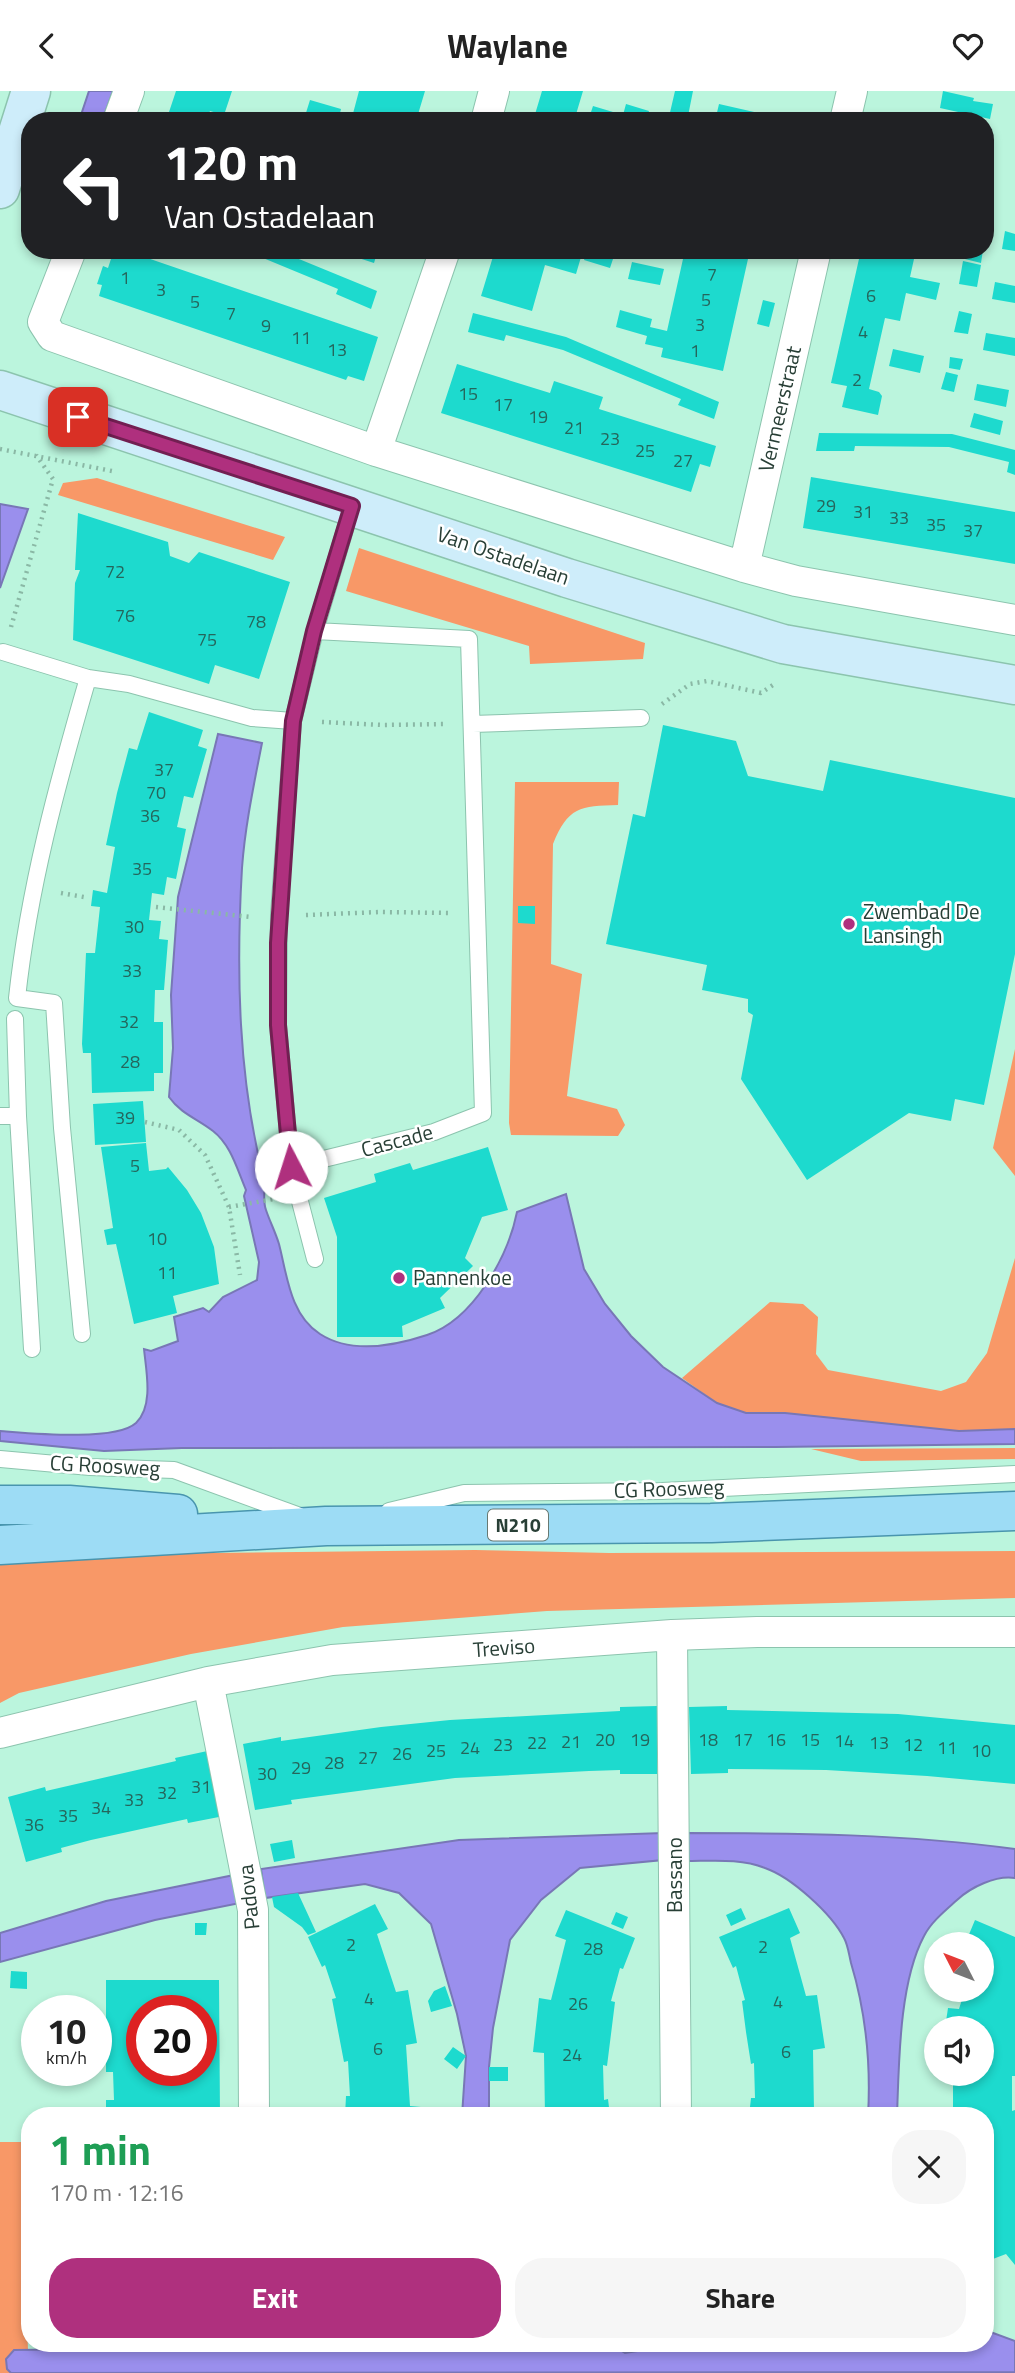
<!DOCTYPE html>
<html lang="en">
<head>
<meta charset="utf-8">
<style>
	:root { --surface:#fff; --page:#f6f6f6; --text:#222; --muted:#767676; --accent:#af307e }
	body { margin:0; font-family:"Titillium Web",sans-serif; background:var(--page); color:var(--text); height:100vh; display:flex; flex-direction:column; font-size:26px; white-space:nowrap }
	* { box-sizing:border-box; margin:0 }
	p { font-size:23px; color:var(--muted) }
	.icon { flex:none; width:38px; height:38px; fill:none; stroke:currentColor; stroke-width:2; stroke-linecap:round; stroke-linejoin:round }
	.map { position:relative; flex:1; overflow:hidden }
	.sheet { position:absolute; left:21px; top:2016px; width:973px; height:245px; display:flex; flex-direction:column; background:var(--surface); border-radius:28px; box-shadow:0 4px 10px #0003 }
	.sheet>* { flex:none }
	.guide { position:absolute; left:21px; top:21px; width:973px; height:147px; border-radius:28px; box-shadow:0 4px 10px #0003; background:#202124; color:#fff; overflow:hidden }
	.needle { width:46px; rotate:312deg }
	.buttons { position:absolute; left:924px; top:1841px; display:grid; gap:14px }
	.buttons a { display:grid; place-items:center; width:70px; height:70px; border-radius:50%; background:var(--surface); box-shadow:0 4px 10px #0003; font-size:35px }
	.speed { position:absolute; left:21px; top:1904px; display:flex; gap:14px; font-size:35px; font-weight:700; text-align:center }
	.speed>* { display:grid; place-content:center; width:91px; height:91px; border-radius:50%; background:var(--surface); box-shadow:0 4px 10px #0003; line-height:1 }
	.speed small { font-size:18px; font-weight:400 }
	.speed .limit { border:10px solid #d22; background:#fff; color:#111 }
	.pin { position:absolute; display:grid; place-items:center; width:60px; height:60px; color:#fff; margin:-30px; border-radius:14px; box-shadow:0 4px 10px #0006 }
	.me { position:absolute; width:77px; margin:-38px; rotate:355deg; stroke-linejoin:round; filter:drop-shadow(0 0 5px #0008) }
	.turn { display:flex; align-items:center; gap:24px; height:147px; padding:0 28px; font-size:32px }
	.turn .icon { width:91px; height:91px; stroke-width:2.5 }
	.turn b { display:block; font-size:49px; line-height:60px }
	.round { display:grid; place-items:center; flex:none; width:74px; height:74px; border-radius:28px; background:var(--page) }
	.summary { display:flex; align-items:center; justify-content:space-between; height:119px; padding:0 28px }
	h1 { font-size:42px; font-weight:700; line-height:52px; color:#1e9e55 }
	.cta { display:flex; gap:14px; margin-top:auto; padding:14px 28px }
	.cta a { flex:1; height:80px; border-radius:28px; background:var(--accent); color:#fff; font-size:28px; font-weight:700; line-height:80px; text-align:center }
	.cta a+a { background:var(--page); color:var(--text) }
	header { display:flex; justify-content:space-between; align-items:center; height:91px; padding:0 28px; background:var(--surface); font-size:32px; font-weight:700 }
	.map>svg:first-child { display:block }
	.green { fill:#f89867 }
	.water { fill:#9a8fed; stroke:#7877b6; stroke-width:2 }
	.building { fill:#1ddace; fill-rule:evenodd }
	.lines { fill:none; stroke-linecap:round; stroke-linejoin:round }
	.lane-casing { stroke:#8cc4ae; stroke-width:18 }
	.street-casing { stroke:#8cc4ae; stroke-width:32 }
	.secondary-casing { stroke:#8cc4ae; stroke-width:41 }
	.primary-casing { stroke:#4995ae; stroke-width:41 }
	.path { stroke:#8ab8a5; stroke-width:4.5; stroke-dasharray:2 5; stroke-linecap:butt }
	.lane { stroke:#fff; stroke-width:16 }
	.street { stroke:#fff; stroke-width:30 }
	.secondary { stroke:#ceedfa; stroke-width:38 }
	.primary { stroke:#9ddcf5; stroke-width:38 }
	.route-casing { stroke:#721f52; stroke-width:18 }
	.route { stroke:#af307e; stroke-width:12 }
	.poi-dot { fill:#af307e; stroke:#fff; stroke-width:2.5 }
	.labels { text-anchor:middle; stroke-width:5; stroke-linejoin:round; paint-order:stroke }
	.number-label { font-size:18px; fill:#25665c }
	.shield { fill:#fff; stroke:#687972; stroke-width:2 }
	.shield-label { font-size:19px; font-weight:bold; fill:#283f36 }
	.street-label { font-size:21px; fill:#283f36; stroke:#fff }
	.poi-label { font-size:21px; fill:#283f36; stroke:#fff; text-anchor:start }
</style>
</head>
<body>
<header><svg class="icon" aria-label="back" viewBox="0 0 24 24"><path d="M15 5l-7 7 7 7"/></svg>Waylane<svg class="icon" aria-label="heart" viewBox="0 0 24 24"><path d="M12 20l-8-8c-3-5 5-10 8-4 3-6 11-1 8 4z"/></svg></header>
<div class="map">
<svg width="1015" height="2282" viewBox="0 0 1015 2282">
	<rect width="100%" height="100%" fill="#bbf5dd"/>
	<!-- green -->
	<path class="green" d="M 97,387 L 285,446 L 273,469 L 58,404 L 63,392 Z
		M 359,457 L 645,552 L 643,568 L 530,573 L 529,555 L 346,500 Z
		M 515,691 L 619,691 L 618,714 C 580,715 568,716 553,753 L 551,873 L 582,883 L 567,1005 L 617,1018 L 625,1034 L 618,1045 L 511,1044 L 509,1032 Z
		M 1015,958 L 1015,1085 L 993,1057 Z
		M 1015,1167 L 1015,1338 L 959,1340 L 785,1322 L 746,1322 L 717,1312 L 682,1287 L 770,1211 L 803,1213 L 818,1226 L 816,1263 L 828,1279 L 941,1300 L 966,1291 L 987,1262 Z
		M 1015,1357 L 1015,1368 L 861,1370 L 811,1358 Z
		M 475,1459 L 609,1462 L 1015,1460 L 1015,1507 L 547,1520 L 343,1536 L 191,1563 L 19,1602 L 0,1612 L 0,1468 L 40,1464 Z
		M 0,2051 L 30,2051 L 30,2134 L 23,2134 L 28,2259 L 14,2259 L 6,2268 L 7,2278 L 11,2282 L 0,2282 Z"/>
	<!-- water -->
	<path class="water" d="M 89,0 L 113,0 L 102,30 L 79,30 Z
		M 0,413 L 28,418 L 0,497 Z
		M 218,643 L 262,652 C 254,693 245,735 242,777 C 236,880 238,988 264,1088 C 266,1098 262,1108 266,1119 C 270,1131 275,1140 279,1153 C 287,1184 290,1224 320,1243 C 351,1263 394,1255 427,1244 C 473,1229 508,1166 517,1121 L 566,1103 L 584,1178 L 605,1213 L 631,1245 L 663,1276 L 717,1312 L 746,1322 L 785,1322 L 959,1340 L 1015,1338 L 1015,1353 L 776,1356 L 182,1357 L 104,1360 L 0,1350 L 0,1340 C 28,1342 115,1351 136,1332 C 154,1315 146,1279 144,1258 L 151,1260 L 178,1250 L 174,1226 L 203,1217 L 209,1221 L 223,1206 L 257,1189 L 259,1171 L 244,1105 L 246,1099 C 237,1078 231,1054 213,1040 C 198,1028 181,1023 169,1006 L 173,957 L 171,904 L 178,806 Z
		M 663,1742 L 663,1769 L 580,1777 L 541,1809 L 510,1849 L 493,1937 L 489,1976 L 489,2025 L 462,2025 L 466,1965 L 457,1923 L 431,1833 L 399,1802 L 365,1793 L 265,1807 L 261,1778 L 459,1749 Z
		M 686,1742 C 796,1742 906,1743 1015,1758 L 1015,1787 C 996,1784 971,1796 957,1809 C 946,1819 931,1831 924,1845 C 899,1892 899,1972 897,2025 L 868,2025 C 871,1973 866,1922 851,1872 C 849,1864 848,1854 844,1847 C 831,1822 791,1786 765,1777 C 741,1767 712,1770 686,1770 Z
		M 239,1783 L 245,1811 L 155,1829 L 0,1871 L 0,1842 L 106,1810 Z
		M 985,2239 L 1015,2250 L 1015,2281 L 11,2282 L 7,2278 L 6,2268 L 14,2259 L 362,2255 L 368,2252 L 609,2252 L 625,2262 L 683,2253 L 985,2252 Z"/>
	<!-- building -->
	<path class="building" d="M 176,0 L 232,0 L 224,24 L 210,20 L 206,30 L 166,30 Z
		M 359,0 L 425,0 L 416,30 L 351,30 Z
		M 542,0 L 583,0 L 574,30 L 533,30 Z
		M 675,0 L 693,0 L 688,25 L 706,30 L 668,30 Z
		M 943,0 L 974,7 L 973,10 L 993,13 L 990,28 L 940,17 Z
		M 310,9 L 341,18 L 338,30 L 321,30 L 305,25 Z
		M 626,13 L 649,20 L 646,30 L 588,30 L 593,15 L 623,24 Z
		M 719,13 L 780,27 L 780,30 L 715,30 Z
		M 1005,140 L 1015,143 L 1015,160 L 1002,158 Z
		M 114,159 L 124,159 L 378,246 L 364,290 L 348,285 L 346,289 L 99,205 L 102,194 L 97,193 L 103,175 L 108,177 Z
		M 244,159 L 277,159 L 377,200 L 371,218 L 336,203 L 338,198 Z
		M 334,159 L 378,159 L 374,172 Z
		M 495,159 L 557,159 L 581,166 L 576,183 L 545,174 L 532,220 L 481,205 Z
		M 587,159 L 616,159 L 610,177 L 584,169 Z
		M 685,159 L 750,159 L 723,280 L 661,266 L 663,257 L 645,253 L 647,245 L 616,236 L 620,219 L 652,228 L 650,236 L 667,240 Z
		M 861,159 L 916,159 L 910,186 L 940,192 L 936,209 L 906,202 L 900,230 L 885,227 L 869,298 L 879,301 L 882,305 L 878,324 L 842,316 L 847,295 L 831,292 Z
		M 966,159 L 983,159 L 981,172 L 965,168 Z
		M 963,170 L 981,174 L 977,196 L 959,193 Z
		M 632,171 L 664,178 L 660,194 L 628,188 Z
		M 995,191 L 1015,195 L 1015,212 L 992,208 Z
		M 763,209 L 775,212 L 769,236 L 757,233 Z
		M 959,220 L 972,223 L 968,243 L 954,241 Z
		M 473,222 L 566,246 L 719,311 L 714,328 L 678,314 L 681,308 L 563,259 L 506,244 L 504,250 L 468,241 Z
		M 986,242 L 1015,247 L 1015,265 L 983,259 Z
		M 893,258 L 924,265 L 920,282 L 889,275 Z
		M 950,266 L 963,268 L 960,279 L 949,277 Z
		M 457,273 L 550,302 L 554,290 L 603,306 L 599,318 L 716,355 L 710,376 L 700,373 L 691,401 L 441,322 Z
		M 946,281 L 958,284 L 954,301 L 941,298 Z
		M 977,293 L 1009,299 L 1006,316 L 974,309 Z
		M 974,322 L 1003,330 L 1000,344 L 970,336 Z
		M 819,342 L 952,343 L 1015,359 L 1015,384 L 1007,381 L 1009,371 L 949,356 L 855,355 L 854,360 L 816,360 Z
		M 811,386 L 1015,421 L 1015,473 L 803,437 Z
		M 78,422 L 168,451 L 170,465 L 189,472 L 199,461 L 290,491 L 259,588 L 215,574 L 209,593 L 73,549 L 75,492 L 80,479 L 75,479 Z
		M 149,621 L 203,639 L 198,655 L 207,658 L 193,707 L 184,705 L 177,736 L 186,738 L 176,788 L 167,786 L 164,804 L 152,802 L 149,829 L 161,830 L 159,848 L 168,849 L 164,899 L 155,899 L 154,931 L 163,931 L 163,982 L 154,982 L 154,1000 L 92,1002 L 91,962 L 83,962 L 82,953 L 86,862 L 95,862 L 100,816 L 91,815 L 93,799 L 107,802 L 115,756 L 106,754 L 117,702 L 129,657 L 137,659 Z
		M 663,634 L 736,650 L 748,685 L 823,700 L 830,669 L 1015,707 L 1015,863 L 984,1014 L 955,1008 L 951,1030 L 909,1022 L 807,1089 L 741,988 L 753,924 L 748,921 L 748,908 L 702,899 L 707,874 L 606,853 L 633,723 L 645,726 Z
		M 518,815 L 535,815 L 535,833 L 518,832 Z
		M 143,1010 L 146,1051 L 95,1054 L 93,1013 Z
		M 146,1052 L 149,1080 L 166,1078 L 168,1076 L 187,1099 L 201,1122 L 214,1156 L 219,1193 L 173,1205 L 177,1222 L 134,1233 L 116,1153 L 107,1154 L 104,1139 L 113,1137 L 101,1056 Z
		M 488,1056 L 508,1119 L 482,1126 L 465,1167 L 473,1175 L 440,1207 L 445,1217 L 402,1235 L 403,1246 L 337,1246 L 337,1146 L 324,1107 L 376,1091 L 374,1083 L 410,1072 L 413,1079 Z
		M 657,1615 L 657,1683 L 620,1683 L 620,1679 L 589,1680 L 455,1687 L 291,1709 L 292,1713 L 255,1719 L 243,1653 L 281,1646 L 281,1650 L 381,1636 L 450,1629 L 620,1620 L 620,1616 Z
		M 727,1615 L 727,1619 L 898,1623 L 1015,1634 L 1015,1693 L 927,1685 L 826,1679 L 728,1678 L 728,1682 L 691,1683 L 689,1616 Z
		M 212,1659 L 224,1725 L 188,1732 L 187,1728 L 91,1749 L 61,1757 L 62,1761 L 26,1771 L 8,1706 L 45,1696 L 46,1700 L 176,1670 L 175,1667 Z
		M 292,1749 L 295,1767 L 274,1771 L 270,1753 Z
		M 298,1802 L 316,1841 L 308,1844 L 302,1836 L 274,1816 L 272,1806 Z
		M 375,1813 L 388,1838 L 377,1843 L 396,1901 L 408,1899 L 417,1952 L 406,1954 L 410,2015 L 421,2016 L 420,2025 L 345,2025 L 346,2005 L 350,2005 L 348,1970 L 344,1971 L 332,1908 L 336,1907 L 325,1874 L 322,1876 L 308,1846 Z
		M 741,1817 L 746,1828 L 731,1835 L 726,1824 Z
		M 789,1817 L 800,1842 L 790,1847 L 806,1905 L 817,1904 L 825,1957 L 813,1959 L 814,2020 L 826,2021 L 825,2025 L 749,2025 L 751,2007 L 755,2007 L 754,1972 L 751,1973 L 746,1941 L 742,1910 L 745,1909 L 736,1875 L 733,1877 L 719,1846 Z
		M 566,1819 L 635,1847 L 623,1878 L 620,1877 L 611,1910 L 615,1911 L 607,1975 L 603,1974 L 604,2009 L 608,2008 L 610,2025 L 545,2025 L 544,1962 L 533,1961 L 539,1907 L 551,1909 L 566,1849 L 555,1845 Z
		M 616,1821 L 628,1826 L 623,1838 L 611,1833 Z
		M 975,1829 L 1015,1846 L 1015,1985 L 1012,1985 L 1012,2020 L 1015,2019 L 1015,2174 L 1006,2163 L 985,2171 L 985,2025 L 953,2025 L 953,1983 L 982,1983 L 982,1937 L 945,1937 L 948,1917 L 959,1918 L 965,1899 L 982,1899 L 982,1853 L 965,1853 Z
		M 195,1832 L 207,1832 L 206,1844 L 195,1844 Z
		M 11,1880 L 27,1881 L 27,1898 L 10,1897 Z
		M 106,1889 L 219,1889 L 220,2025 L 106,2025 L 106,2009 L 114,2009 L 113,1981 L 106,1981 ZM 142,1920 L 201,1920 L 201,1979 L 142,1979 Z
		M 445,1895 L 452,1915 L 431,1921 L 428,1910 L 434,1900 Z
		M 453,1956 L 466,1965 L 457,1978 L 444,1968 Z
		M 489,1976 L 508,1976 L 508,1990 L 489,1990 Z"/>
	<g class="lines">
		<!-- lane casing -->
		<g class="lane-casing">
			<path id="lane" d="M 315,540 L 469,548 L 483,1022 L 434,1041 L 291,1076 L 278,934 L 279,824 L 293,630 L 315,540 L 352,415
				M 3,561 L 88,587 L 129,593 L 252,627 L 293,630
				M 473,633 L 641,627
				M 0,1025 L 18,1025 L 15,928
				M 18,1025 L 32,1258
				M 291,1076 L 315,1168
				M 82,1243 L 62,1037 L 54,912 L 17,907 C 29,796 57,694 88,587
				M 0,1368 L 90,1376 L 174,1379 L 300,1425
				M 389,1420 L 464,1402 L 662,1400 L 1015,1383"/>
		</g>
		<!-- street casing -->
		<g class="street-casing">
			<path id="street" d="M 118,30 L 129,0
				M 486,30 L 494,0
				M 845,30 L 852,0
				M 71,159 L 43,231 L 52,245 L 376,360 L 744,476 L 796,490 L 1015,529
				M 376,360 L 445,159
				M 744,476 L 816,159
				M 672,1544 L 676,2025
				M 208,1591 L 253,1819 L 254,2025
				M 0,1642 L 208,1591 L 332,1569 L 672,1544 L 757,1541 L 1015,1541"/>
		</g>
		<!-- secondary casing -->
		<g class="secondary-casing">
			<path id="secondary" d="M 0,98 L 31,0
				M 0,299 L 567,487 L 783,553 L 1015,594"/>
		</g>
		<!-- primary casing -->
		<g class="primary-casing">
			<path id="primary" d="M 0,1414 L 69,1414 L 178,1423
				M 0,1454 L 326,1435 L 711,1432 L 1015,1420"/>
		</g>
		<!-- path -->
		<path class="path" d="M 0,358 L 112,380
			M 11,536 L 53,388 L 36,364
			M 662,613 L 690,593 L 707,590 L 761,602 L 776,592
			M 322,631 L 383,634 L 446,633
			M 61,802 L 84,806
			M 156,816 L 251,826
			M 306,824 L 380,821 L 451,822
			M 145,1031 L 179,1039 L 205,1064 L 229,1116 L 240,1184
			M 229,1116 L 274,1108"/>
		<!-- lane -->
		<use href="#lane" class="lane"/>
		<!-- street -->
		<use href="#street" class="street"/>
		<!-- secondary -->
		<use href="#secondary" class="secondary"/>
		<!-- primary -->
		<use href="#primary" class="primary"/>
	</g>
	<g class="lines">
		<!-- route casing -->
		<g class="route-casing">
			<path id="route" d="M 78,326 L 352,415 L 314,540 L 293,630 L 278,852 L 278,934 L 291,1076"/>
		</g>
		<!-- route -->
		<use href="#route" class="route"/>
	</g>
	<!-- markers -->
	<g class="poi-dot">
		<circle cx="849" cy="833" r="7"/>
		<circle cx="399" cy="1187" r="7"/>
	</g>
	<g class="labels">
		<!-- number labels -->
		<g class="number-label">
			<text x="712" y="190">7</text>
			<text x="125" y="193">1</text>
			<text x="161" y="205">3</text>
			<text x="871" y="211">6</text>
			<text x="706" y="215">5</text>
			<text x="195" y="217">5</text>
			<text x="231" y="229">7</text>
			<text x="700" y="240">3</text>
			<text x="266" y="241">9</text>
			<text x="863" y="247">4</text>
			<text x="301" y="253">11</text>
			<text x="337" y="265">13</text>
			<text x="695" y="266">1</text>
			<text x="857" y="295">2</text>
			<text x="468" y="309">15</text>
			<text x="503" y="320">17</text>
			<text x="538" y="332">19</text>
			<text x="574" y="343">21</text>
			<text x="610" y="354">23</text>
			<text x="645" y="366">25</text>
			<text x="683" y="376">27</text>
			<text x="826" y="421">29</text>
			<text x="863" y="427">31</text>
			<text x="899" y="433">33</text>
			<text x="936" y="440">35</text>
			<text x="973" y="446">37</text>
			<text x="115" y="487">72</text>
			<text x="125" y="531">76</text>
			<text x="256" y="537">78</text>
			<text x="207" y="555">75</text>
			<text x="164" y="685">37</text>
			<text x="156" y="708">70</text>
			<text x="150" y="731">36</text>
			<text x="142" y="784">35</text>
			<text x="134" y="842">30</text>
			<text x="132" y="886">33</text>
			<text x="129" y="937">32</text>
			<text x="130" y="977">28</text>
			<text x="125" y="1033">39</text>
			<text x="135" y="1081">5</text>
			<text x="157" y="1154">10</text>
			<text x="167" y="1188">11</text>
			<text x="605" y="1655">20</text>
			<text x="640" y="1655">19</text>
			<text x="708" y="1655">18</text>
			<text x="743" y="1655">17</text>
			<text x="776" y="1655">16</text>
			<text x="810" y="1655">15</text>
			<text x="844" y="1656">14</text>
			<text x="571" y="1657">21</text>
			<text x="537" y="1658">22</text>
			<text x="879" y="1658">13</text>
			<text x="503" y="1660">23</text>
			<text x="913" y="1660">12</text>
			<text x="470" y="1663">24</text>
			<text x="947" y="1663">11</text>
			<text x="436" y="1666">25</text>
			<text x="981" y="1666">10</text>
			<text x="402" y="1669">26</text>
			<text x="368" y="1673">27</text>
			<text x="334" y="1678">28</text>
			<text x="301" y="1683">29</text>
			<text x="267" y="1689">30</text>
			<text x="201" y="1702">31</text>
			<text x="167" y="1708">32</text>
			<text x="134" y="1715">33</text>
			<text x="101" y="1723">34</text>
			<text x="68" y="1731">35</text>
			<text x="34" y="1740">36</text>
			<text x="351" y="1860">2</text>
			<text x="763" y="1862">2</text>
			<text x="593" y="1864">28</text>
			<text x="369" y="1914">4</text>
			<text x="778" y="1917">4</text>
			<text x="578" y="1919">26</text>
			<text x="378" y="1964">6</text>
			<text x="786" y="1967">6</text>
			<text x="572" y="1970">24</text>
		</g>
		<!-- shield labels -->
		<rect class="shield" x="488" y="1418.5" width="60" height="31" rx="5"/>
		<g class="shield-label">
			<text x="518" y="1441">N210</text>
		</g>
		<!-- street labels -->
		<g class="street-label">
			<text transform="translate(780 318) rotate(-77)" y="7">Vermeerstraat</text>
			<text transform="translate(503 465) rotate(19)" y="7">Van Ostadelaan</text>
			<text transform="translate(397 1050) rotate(-15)" y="7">Cascade</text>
			<text transform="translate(105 1375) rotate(3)" y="7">CG Roosweg</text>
			<text transform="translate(669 1398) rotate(-2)" y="7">CG Roosweg</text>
			<text transform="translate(504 1557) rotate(-4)" y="7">Treviso</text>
			<text transform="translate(675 1784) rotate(-90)" y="7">Bassano</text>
			<text transform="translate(249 1806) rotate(-96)" y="7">Padova</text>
		</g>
		<!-- poi labels -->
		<g class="poi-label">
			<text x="863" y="828">Zwembad De<tspan x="863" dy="24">Lansingh</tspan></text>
			<text x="413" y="1194">Pannenkoe</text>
		</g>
	</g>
</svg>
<div class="buttons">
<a><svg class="needle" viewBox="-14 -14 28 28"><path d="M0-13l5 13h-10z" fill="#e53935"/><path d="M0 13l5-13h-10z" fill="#767676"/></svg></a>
<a><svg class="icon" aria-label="sound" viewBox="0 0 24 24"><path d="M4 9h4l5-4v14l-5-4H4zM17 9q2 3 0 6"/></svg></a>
</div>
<div class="speed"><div>10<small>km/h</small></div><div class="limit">20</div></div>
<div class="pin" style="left:78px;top:326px;background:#d93025"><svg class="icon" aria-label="arrive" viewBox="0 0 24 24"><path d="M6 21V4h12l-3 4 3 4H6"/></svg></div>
<svg class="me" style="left:291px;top:1076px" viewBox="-20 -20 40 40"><circle r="19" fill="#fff"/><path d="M0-13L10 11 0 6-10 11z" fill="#af307e"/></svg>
<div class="guide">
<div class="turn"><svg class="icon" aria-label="left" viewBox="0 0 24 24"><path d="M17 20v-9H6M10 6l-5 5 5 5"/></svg><div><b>120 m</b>Van Ostadelaan</div></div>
</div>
<section class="sheet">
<div class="summary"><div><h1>1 min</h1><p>170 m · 12:16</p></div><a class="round"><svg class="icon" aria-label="close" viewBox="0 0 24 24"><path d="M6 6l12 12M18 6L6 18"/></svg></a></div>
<div class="cta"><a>Exit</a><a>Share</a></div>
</section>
</div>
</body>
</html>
